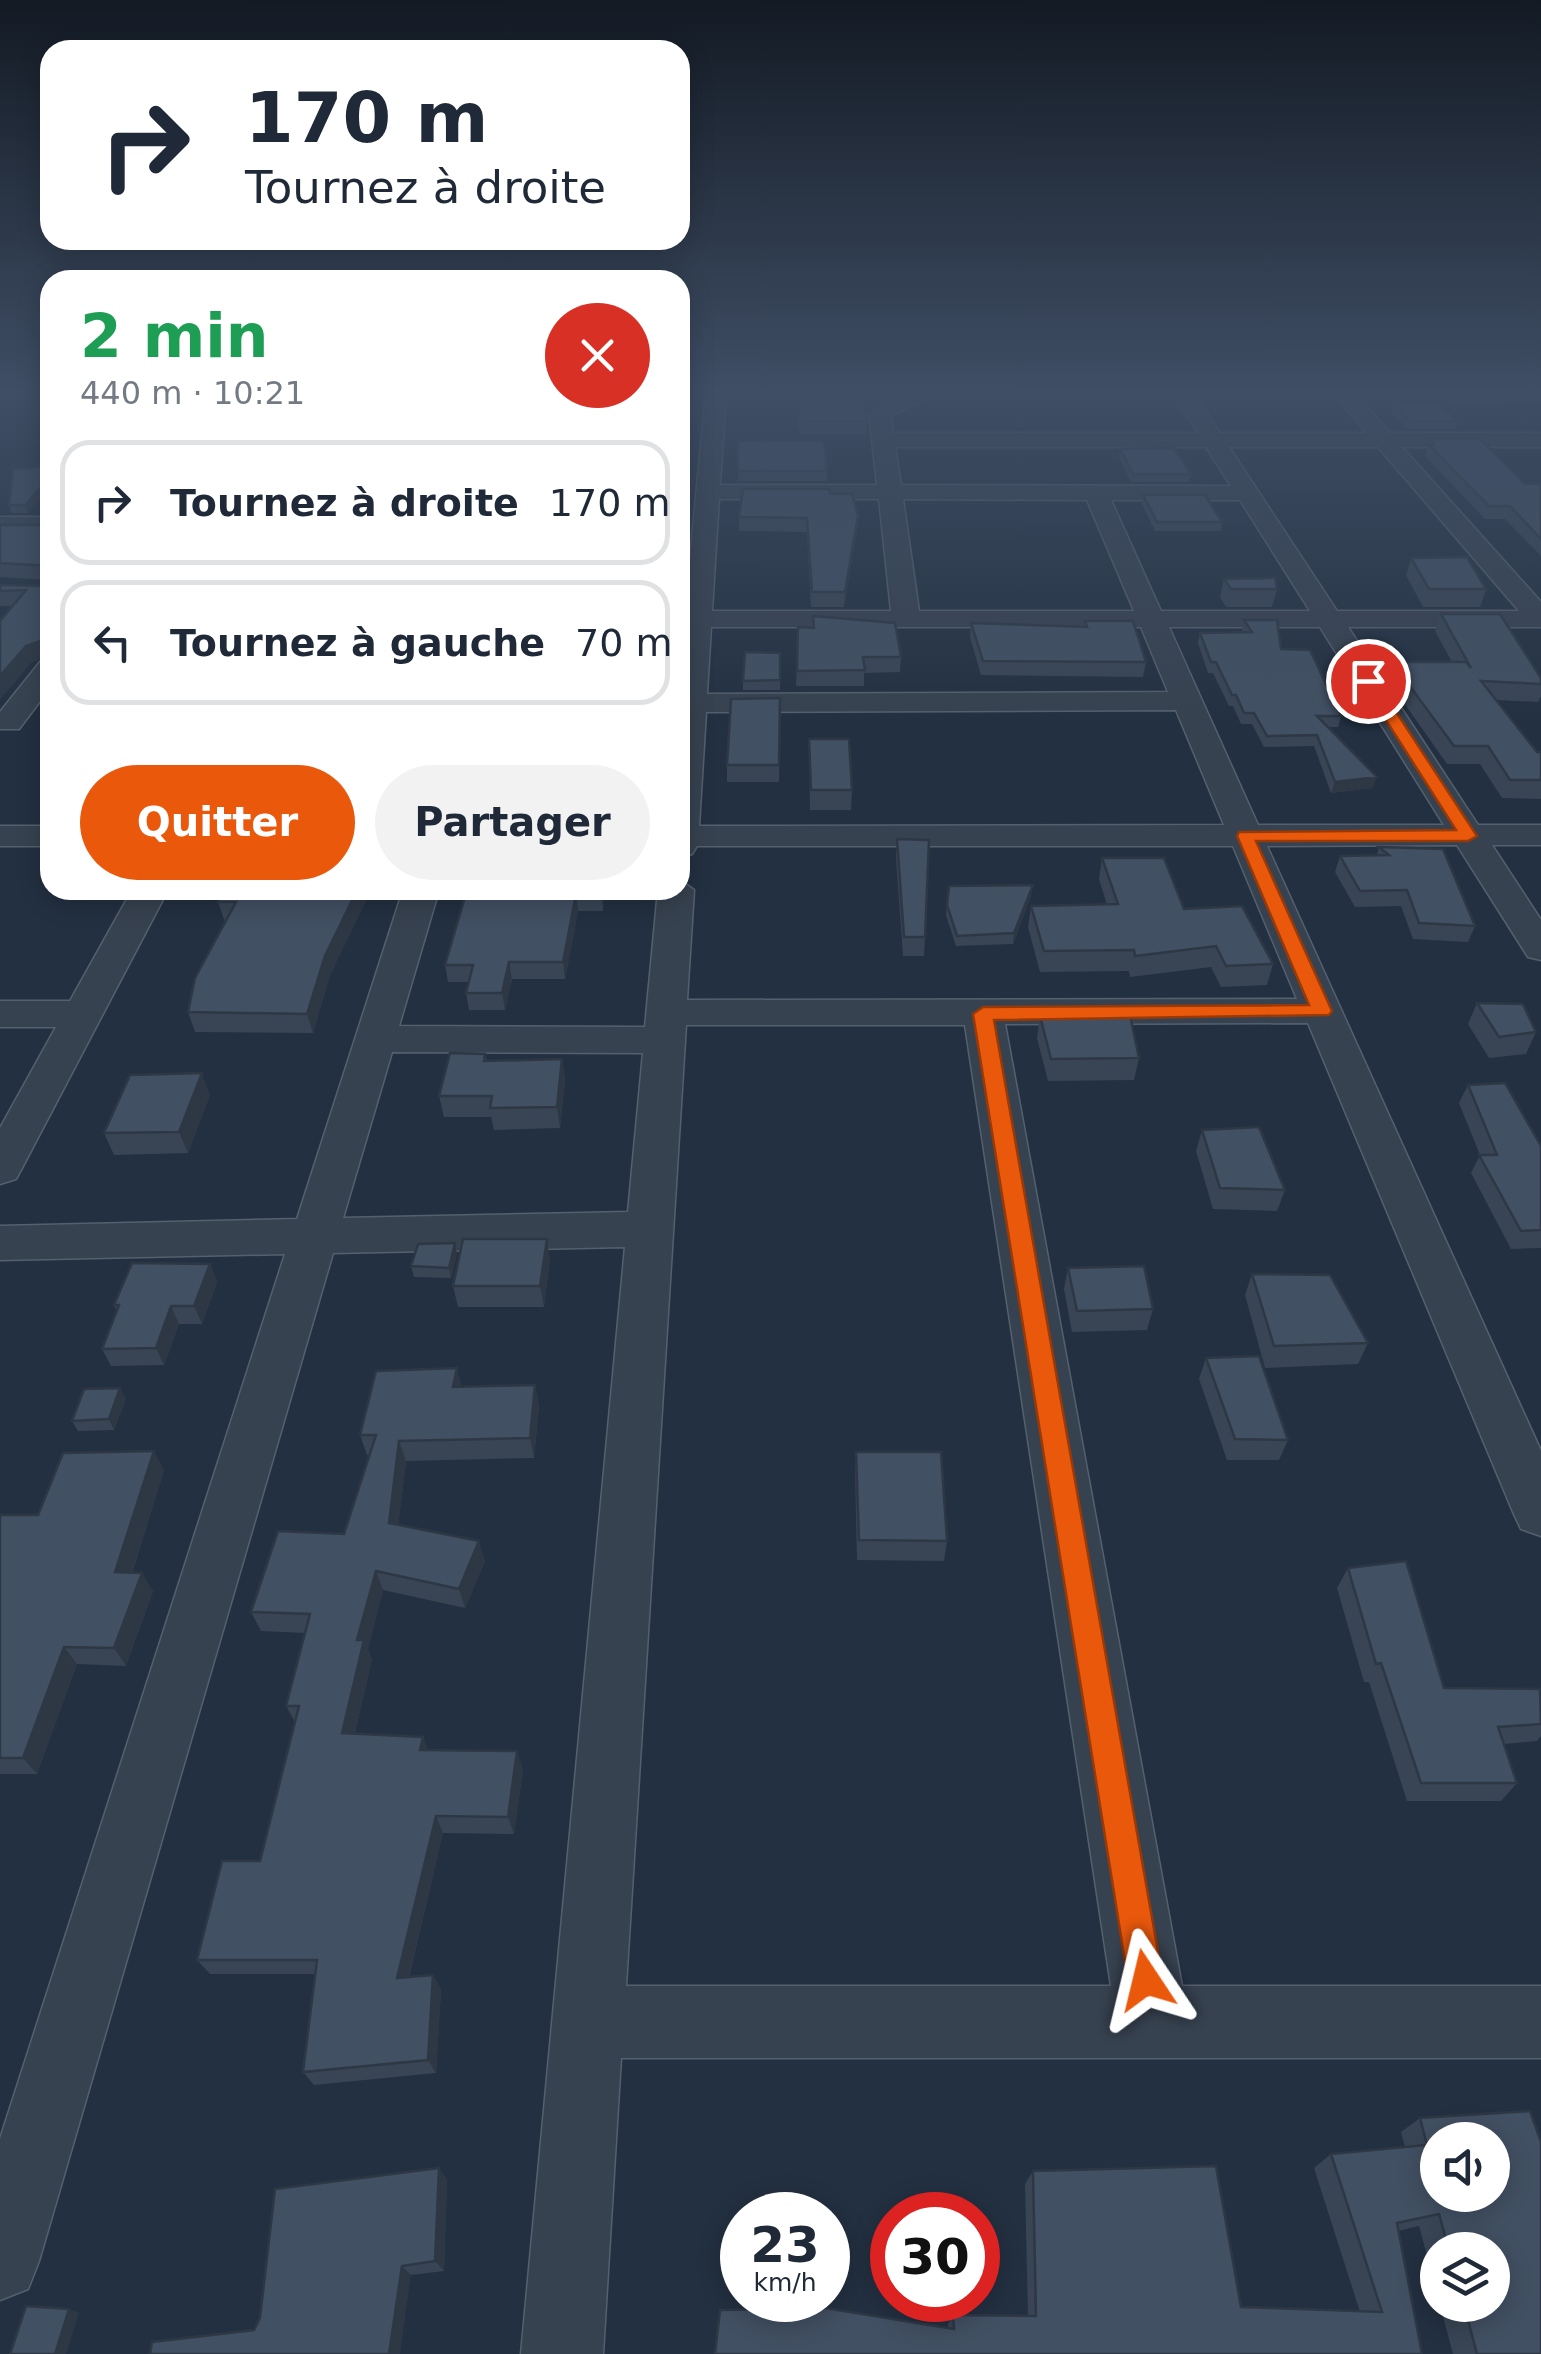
<!DOCTYPE html>
<html lang="fr">
<head>
<meta charset="utf-8">
<style>
	:root { --surface:#fff; --page:#f2f2f3; --text:#1f2937; --muted:#747a83; --line:#e0e1e3; --accent:#ea580c }
	body { margin:0; font-family:"DejaVu Sans",sans-serif; background:var(--page); color:var(--text); height:100vh; display:flex; flex-direction:column; font-size:38px; white-space:nowrap }
	* { box-sizing:border-box; margin:0 }
	p { font-size:32px; color:var(--muted) }
	.icon { flex:none; width:55px; height:55px; fill:none; stroke:currentColor; stroke-width:2; stroke-linecap:round; stroke-linejoin:round }
	.map { position:relative; flex:1; overflow:hidden }
	.details { position:absolute; left:40px; top:270px; width:650px; height:630px; display:flex; flex-direction:column; background:var(--surface); border-radius:30px; box-shadow:0 5px 25px #0003 }
	.details>* { flex:none }
	.hud { position:absolute; left:40px; top:40px; width:650px; height:210px; border-radius:30px; box-shadow:0 5px 25px #0003; background:#fff; color:var(--text); overflow:hidden }
	.controls { position:absolute; left:1420px; top:2122px; display:grid; gap:20px }
	.controls a { display:grid; place-items:center; width:90px; height:90px; border-radius:50%; background:var(--surface); box-shadow:0 5px 25px #0003; font-size:50px }
	.speed { position:absolute; left:720px; top:2192px; display:flex; gap:20px; font-size:50px; font-weight:700; text-align:center }
	.speed>* { display:grid; place-content:center; width:130px; height:130px; border-radius:50%; background:var(--surface); box-shadow:0 5px 25px #0003; line-height:1 }
	.speed small { font-size:25px; font-weight:400 }
	.speed .limit { border:15px solid #d22; background:#fff; color:#111 }
	.pin { position:absolute; display:grid; place-items:center; width:85px; height:85px; color:#fff; margin:-42px; border:5px solid #fff; border-radius:50%; box-shadow:0 2px 10px #0007 }
	.me { position:absolute; width:110px; margin:-55px; rotate:350deg; stroke-linejoin:round; filter:drop-shadow(0 0 8px #0008) }
	.turn { display:flex; align-items:center; gap:35px; height:210px; padding:0 40px; font-size:45px }
	.turn .icon { width:130px; height:130px; stroke-width:2.5 }
	.turn b { display:block; font-size:70px; line-height:85px }
	.round { display:grid; place-items:center; flex:none; width:105px; height:105px; border-radius:52px; background:var(--page) }
	.headline { display:flex; align-items:center; justify-content:space-between; height:170px; padding:0 40px }
	h1 { font-size:60px; font-weight:600; line-height:75px; color:#1e9e55 }
	.cta { display:flex; gap:20px; margin-top:auto; padding:20px 40px }
	.cta a { flex:1; height:115px; border-radius:60px; background:var(--accent); color:#fff; font-size:40px; font-weight:600; line-height:115px; text-align:center }
	.cta a+a { background:var(--page); color:var(--text) }
	ul { padding:0; list-style:none }
	li { display:flex; align-items:center; gap:30px; height:125px; margin:0 20px 15px; padding:0 20px; border:5px solid var(--line); border-radius:30px }
	li div { flex:1 }
	li b { display:block; font-size:38px }
	li em { font-style:normal }
	.map>svg:first-child { display:block }
	.lines { fill:none; stroke-linecap:round; stroke-linejoin:round }
	.minor-casing { stroke:#55606e; stroke-width:3 }
	.minor { fill:#374250; fill-rule:evenodd }
	.wall { fill:#394555; fill-rule:evenodd }
	.shaded-wall { fill:#2e3845 }
	.building { fill:#425063; stroke:#2e3845; stroke-width:2.5; fill-rule:evenodd }
	.route { fill:#ea580c; stroke:#983908; stroke-width:2.5 }
</style>
</head>
<body>
<div class="map">
<svg width="1541" height="2354" viewBox="0 0 1541 2354">
	<rect width="100%" height="100%" fill="#233041"/>
	<g class="lines">
		<!-- minor casing -->
		<g class="minor-casing">
			<path id="minor" d="M 706,393 L 726,393 L 720,485 L 877,485 L 869,413 L 910,393 L 938,393 L 891,416 L 893,433 L 1198,433 L 1173,393 L 1193,393 L 1220,433 L 1367,433 L 1333,393 L 1354,393 L 1390,433 L 1541,433 L 1541,447 L 1402,447 L 1541,602 L 1541,627 L 1348,627 L 1478,825 L 1541,825 L 1541,845 L 1492,845 L 1541,920 L 1541,960 L 1528,957 L 1457,845 L 1267,846 L 1541,1451 L 1541,1536 L 1521,1529 L 1513,1512 L 1308,1023 L 1005,1024 L 1182,1986 L 1541,1986 L 1541,2058 L 621,2058 L 603,2354 L 521,2354 L 625,1247 L 333,1253 L 39,2261 L 28,2289 L 0,2300 L 0,2139 L 285,1254 L 0,1260 L 0,1226 L 297,1219 L 403,890 L 439,890 L 399,1026 L 645,1027 L 658,890 L 680,890 L 680,880 L 694,890 L 687,1000 L 1297,999 L 1233,846 L 697,846 L 692,854 L 680,857 L 684,627 L 680,611 L 685,611 ZM 895,447 L 1206,447 L 1231,486 L 901,485 ZM 1229,447 L 1378,447 L 1519,611 L 1337,611 ZM 719,499 L 879,499 L 891,611 L 712,611 ZM 903,499 L 1087,500 L 1134,611 L 919,611 ZM 1111,500 L 1240,500 L 1310,611 L 1161,611 ZM 711,627 L 1141,627 L 1168,692 L 707,694 ZM 1169,627 L 1320,627 L 1444,825 L 1258,825 ZM 1176,710 L 1224,825 L 699,826 L 706,712 ZM 686,1025 L 965,1025 L 1111,1986 L 626,1986 ZM 392,1052 L 643,1053 L 628,1212 L 343,1218 Z
				M 0,517 L 50,517 L 50,531 L 0,531 Z
				M 50,659 L 50,688 L 19,729 L 0,729 L 0,712 L 40,662 Z
				M 0,826 L 50,826 L 50,846 L 0,846 Z
				M 132,890 L 168,890 L 22,1168 L 16,1179 L 0,1184 L 0,1128 L 56,1027 L 0,1027 L 0,1001 L 70,1001 Z"/>
		</g>
		<!-- minor -->
		<use href="#minor" class="minor"/>
	</g>
	<!-- wall -->
	<path class="wall" d="M 680,393 L 693,393 L 692,403 L 680,403 Z
		M 797,393 L 867,421 L 866,434 L 799,434 Z
		M 1439,393 L 1541,393 L 1541,402 L 1454,406 Z
		M 1392,402 L 1458,421 L 1455,429 L 1407,429 L 1390,410 Z
		M 1430,439 L 1525,484 L 1541,484 L 1541,556 L 1505,519 L 1485,519 L 1425,456 Z
		M 738,441 L 827,471 L 827,481 L 738,481 Z
		M 1120,449 L 1191,474 L 1189,482 L 1131,482 L 1119,457 Z
		M 50,466 L 28,513 L 12,513 L 9,505 Z
		M 830,494 L 858,516 L 857,531 L 844,607 L 811,607 L 807,532 L 739,531 L 739,517 Z
		M 1143,495 L 1222,522 L 1221,531 L 1155,531 L 1142,504 Z
		M 0,519 L 4,520 L 5,525 L 50,525 L 50,657 L 49,655 L 32,662 L 12,606 L 0,606 L 0,585 L 45,586 L 46,580 L 0,577 Z
		M 1411,558 L 1486,589 L 1480,607 L 1423,607 L 1406,575 Z
		M 1224,579 L 1277,589 L 1272,607 L 1226,607 L 1220,597 Z
		M 1441,614 L 1541,678 L 1541,696 L 1538,702 L 1496,700 L 1537,752 L 1541,752 L 1541,799 L 1502,798 L 1480,764 L 1447,764 L 1387,679 L 1392,662 L 1452,662 L 1435,631 Z
		M 813,616 L 901,657 L 900,672 L 864,673 L 864,686 L 796,686 L 798,627 L 813,628 Z
		M 1244,620 L 1281,649 L 1341,716 L 1338,727 L 1328,727 L 1373,788 L 1331,793 L 1314,746 L 1264,747 L 1252,724 L 1241,724 L 1233,706 L 1229,706 L 1213,673 L 1208,673 L 1198,643 L 1200,633 L 1242,632 Z
		M 1085,621 L 1146,662 L 1143,677 L 981,675 L 970,637 L 971,623 L 1084,627 Z
		M 780,653 L 780,690 L 743,690 L 743,681 Z
		M 780,698 L 779,782 L 727,782 L 727,765 Z
		M 809,739 L 852,790 L 851,810 L 810,810 Z
		M 897,839 L 925,937 L 924,956 L 903,956 L 896,858 Z
		M 1379,847 L 1475,926 L 1468,942 L 1413,939 L 1401,906 L 1355,907 L 1335,872 L 1340,856 L 1377,855 Z
		M 1102,858 L 1273,964 L 1267,985 L 1221,987 L 1211,967 L 1130,977 L 1129,971 L 1040,972 L 1028,927 L 1031,906 L 1107,905 L 1099,879 Z
		M 949,886 L 1031,896 L 1013,944 L 956,946 L 946,915 Z
		M 223,890 L 371,890 L 330,975 L 313,1033 L 195,1032 L 188,1012 L 225,922 L 218,902 Z
		M 467,890 L 605,890 L 603,911 L 578,911 L 565,979 L 512,979 L 505,1010 L 469,1010 L 466,993 L 469,982 L 448,982 L 445,965 Z
		M 1477,1003 L 1536,1032 L 1526,1054 L 1489,1058 L 1468,1024 Z
		M 1040,1016 L 1139,1058 L 1134,1080 L 1048,1081 L 1037,1038 Z
		M 485,1054 L 487,1061 L 562,1059 L 565,1080 L 560,1128 L 494,1130 L 491,1117 L 444,1117 L 439,1096 Z
		M 1468,1085 L 1541,1146 L 1541,1248 L 1511,1249 L 1471,1173 L 1480,1155 L 1459,1103 Z
		M 210,1095 L 188,1153 L 114,1155 L 104,1133 Z
		M 1202,1130 L 1285,1190 L 1277,1211 L 1213,1209 L 1196,1151 Z
		M 457,1254 L 451,1278 L 414,1277 L 411,1266 Z
		M 550,1260 L 544,1307 L 458,1307 L 453,1286 Z
		M 210,1264 L 217,1282 L 202,1324 L 179,1324 L 164,1365 L 111,1366 L 102,1349 L 117,1311 L 114,1305 Z
		M 1068,1268 L 1153,1309 L 1147,1330 L 1072,1332 L 1064,1289 Z
		M 1252,1274 L 1368,1343 L 1358,1364 L 1265,1368 L 1245,1295 Z
		M 1206,1358 L 1288,1440 L 1279,1460 L 1227,1460 L 1199,1379 Z
		M 535,1385 L 539,1406 L 534,1458 L 406,1461 L 398,1525 L 485,1561 L 465,1608 L 383,1590 L 368,1649 L 372,1659 L 355,1733 L 423,1737 L 428,1750 L 523,1769 L 514,1834 L 443,1833 L 409,1977 L 441,1989 L 436,2073 L 314,2085 L 303,2072 L 315,1974 L 210,1974 L 197,1960 L 260,1861 L 295,1722 L 286,1706 L 305,1633 L 261,1631 L 251,1612 L 344,1534 L 369,1455 L 367,1455 L 360,1435 L 462,1387 Z
		M 126,1399 L 114,1430 L 78,1431 L 72,1421 Z
		M 856,1452 L 947,1541 L 944,1561 L 857,1560 L 855,1472 Z
		M 164,1470 L 132,1573 L 153,1591 L 126,1666 L 77,1664 L 37,1774 L 0,1774 L 0,1515 L 38,1515 Z
		M 1348,1568 L 1444,1688 L 1541,1691 L 1541,1736 L 1537,1741 L 1504,1744 L 1517,1783 L 1501,1801 L 1407,1801 L 1369,1682 L 1364,1682 L 1337,1588 Z
		M 1530,2111 L 1541,2142 L 1541,2354 L 1453,2354 L 1440,2305 L 1492,2305 L 1492,2250 L 1438,2250 L 1438,2296 L 1419,2226 L 1398,2231 L 1422,2354 L 715,2354 L 720,2310 L 825,2308 L 948,2328 L 948,2324 L 953,2315 L 1028,2316 L 1025,2184 L 1033,2171 L 1216,2166 L 1241,2307 L 1360,2312 L 1314,2168 L 1331,2154 L 1405,2147 L 1401,2132 L 1420,2118 ZM 1438,2140 L 1492,2140 L 1492,2195 L 1438,2195 Z
		M 447,2179 L 444,2271 L 411,2275 L 254,2330 Z"/>
	<!-- shaded-wall -->
	<path class="shaded-wall" d="M 50,477 L 50,488 L 28,513 L 25,505 Z
		M 858,516 L 857,531 L 844,607 L 845,592 Z
		M 43,640 L 49,655 L 32,662 L 0,700 L 0,676 L 26,646 Z
		M 1377,777 L 1373,788 L 1331,793 L 1335,782 Z
		M 1033,885 L 1031,896 L 1013,944 L 1014,933 Z
		M 357,890 L 371,890 L 330,975 L 313,1033 L 307,1014 L 325,956 Z
		M 602,890 L 605,890 L 603,911 L 601,894 Z
		M 576,894 L 578,911 L 565,979 L 563,962 Z
		M 509,962 L 512,979 L 505,1010 L 502,993 Z
		M 562,1059 L 565,1080 L 560,1128 L 557,1107 Z
		M 202,1073 L 210,1095 L 188,1153 L 179,1132 Z
		M 547,1239 L 550,1260 L 544,1307 L 540,1286 Z
		M 455,1243 L 457,1254 L 451,1278 L 449,1268 Z
		M 210,1264 L 217,1282 L 202,1324 L 194,1306 Z
		M 171,1306 L 179,1324 L 164,1365 L 156,1348 Z
		M 457,1368 L 462,1388 L 453,1387 Z
		M 535,1385 L 539,1406 L 534,1458 L 530,1438 Z
		M 120,1388 L 126,1399 L 114,1430 L 109,1419 Z
		M 399,1441 L 406,1461 L 396,1543 L 389,1523 Z
		M 154,1451 L 164,1470 L 126,1590 L 115,1572 Z
		M 479,1541 L 485,1561 L 465,1608 L 459,1589 Z
		M 376,1571 L 383,1590 L 368,1649 L 372,1659 L 351,1750 L 342,1733 L 357,1640 Z
		M 142,1573 L 153,1591 L 126,1666 L 114,1648 Z
		M 64,1647 L 77,1664 L 37,1774 L 23,1758 Z
		M 423,1737 L 430,1755 L 420,1750 Z
		M 517,1751 L 523,1769 L 514,1834 L 508,1817 Z
		M 436,1816 L 443,1833 L 405,1992 L 397,1978 Z
		M 433,1975 L 441,1989 L 436,2073 L 428,2060 Z
		M 439,2168 L 447,2179 L 444,2271 L 435,2261 Z
		M 402,2266 L 411,2275 L 400,2354 L 389,2354 Z
		M 69,2309 L 79,2313 L 66,2354 L 55,2354 Z"/>
	<!-- building -->
	<path class="building" d="M 798,393 L 863,393 L 867,421 L 799,421 Z
		M 1452,393 L 1541,393 L 1457,397 Z
		M 1392,402 L 1438,402 L 1458,421 L 1409,421 Z
		M 1430,439 L 1480,439 L 1525,484 L 1541,484 L 1541,539 L 1510,506 L 1489,506 L 1429,445 L 1434,444 Z
		M 738,441 L 824,441 L 827,471 L 738,471 Z
		M 1174,448 L 1191,474 L 1133,474 L 1120,449 Z
		M 50,466 L 50,477 L 25,505 L 9,505 L 13,469 Z
		M 743,489 L 829,489 L 830,494 L 852,494 L 858,516 L 845,592 L 812,592 L 807,518 L 739,517 Z
		M 1143,495 L 1205,495 L 1222,522 L 1157,522 Z
		M 0,525 L 50,525 L 50,646 L 48,646 L 43,640 L 26,646 L 0,676 L 0,621 L 26,590 L 0,591 L 0,585 L 45,586 L 48,566 L 0,563 Z
		M 1467,557 L 1486,589 L 1429,589 L 1411,558 Z
		M 1275,578 L 1277,589 L 1231,589 L 1224,579 Z
		M 1441,614 L 1500,614 L 1541,678 L 1541,684 L 1481,681 L 1537,752 L 1541,752 L 1541,780 L 1510,780 L 1488,746 L 1454,746 L 1392,662 L 1466,662 L 1471,668 Z
		M 813,616 L 895,623 L 901,657 L 863,657 L 865,670 L 797,671 L 798,627 L 814,628 Z
		M 1244,620 L 1277,620 L 1281,649 L 1310,650 L 1341,716 L 1317,716 L 1377,777 L 1335,782 L 1317,735 L 1267,736 L 1254,713 L 1244,713 L 1236,695 L 1232,695 L 1216,662 L 1211,662 L 1200,633 L 1252,632 Z
		M 1085,621 L 1133,621 L 1146,662 L 983,661 L 971,623 L 1087,627 Z
		M 745,652 L 780,653 L 780,680 L 743,681 Z
		M 780,698 L 779,765 L 727,765 L 731,699 Z
		M 809,739 L 849,739 L 852,790 L 811,790 Z
		M 897,839 L 929,840 L 925,937 L 904,937 Z
		M 1379,847 L 1443,849 L 1475,926 L 1419,923 L 1407,890 L 1360,891 L 1340,856 L 1389,855 Z
		M 1102,858 L 1164,858 L 1184,909 L 1242,906 L 1273,964 L 1226,966 L 1216,946 L 1135,956 L 1134,950 L 1044,951 L 1031,906 L 1118,904 Z
		M 1033,885 L 1014,933 L 957,936 L 947,905 L 949,886 Z
		M 223,890 L 357,890 L 325,956 L 307,1014 L 188,1012 L 195,978 L 236,902 L 218,902 Z
		M 467,890 L 602,890 L 601,894 L 576,894 L 563,962 L 509,962 L 502,993 L 466,993 L 473,965 L 445,965 Z
		M 1477,1003 L 1523,1004 L 1536,1032 L 1499,1037 Z
		M 1083,1009 L 1130,1015 L 1139,1058 L 1051,1059 L 1040,1016 Z
		M 450,1053 L 485,1054 L 484,1061 L 562,1059 L 557,1107 L 490,1108 L 492,1096 L 439,1096 Z
		M 202,1073 L 179,1132 L 104,1133 L 130,1075 Z
		M 1505,1083 L 1541,1146 L 1541,1230 L 1521,1231 L 1479,1155 L 1497,1155 L 1468,1085 Z
		M 1259,1127 L 1285,1190 L 1220,1188 L 1202,1130 Z
		M 463,1239 L 547,1239 L 540,1286 L 453,1286 Z
		M 455,1243 L 449,1268 L 411,1266 L 418,1244 Z
		M 132,1263 L 210,1264 L 194,1306 L 171,1306 L 156,1348 L 102,1349 L 119,1305 L 114,1305 Z
		M 1144,1266 L 1153,1309 L 1077,1311 L 1068,1268 Z
		M 1252,1274 L 1330,1275 L 1368,1343 L 1274,1346 Z
		M 1259,1356 L 1288,1440 L 1235,1439 L 1206,1358 Z
		M 457,1368 L 453,1387 L 535,1385 L 530,1438 L 399,1441 L 389,1523 L 479,1541 L 459,1589 L 376,1571 L 357,1640 L 364,1640 L 342,1733 L 423,1737 L 420,1750 L 517,1751 L 508,1817 L 436,1816 L 397,1978 L 433,1975 L 428,2060 L 303,2072 L 317,1960 L 197,1960 L 222,1861 L 260,1861 L 299,1706 L 286,1706 L 310,1614 L 251,1612 L 278,1531 L 344,1534 L 376,1435 L 360,1435 L 376,1371 Z
		M 120,1388 L 109,1419 L 72,1421 L 84,1389 Z
		M 154,1451 L 115,1572 L 142,1573 L 114,1648 L 64,1647 L 23,1758 L 0,1758 L 0,1515 L 38,1515 L 63,1453 Z
		M 856,1452 L 941,1452 L 947,1541 L 859,1540 Z
		M 1406,1561 L 1444,1688 L 1540,1689 L 1541,1724 L 1498,1727 L 1517,1783 L 1421,1783 L 1381,1663 L 1376,1664 L 1348,1568 Z
		M 1530,2111 L 1541,2142 L 1541,2354 L 1477,2354 L 1464,2305 L 1492,2305 L 1492,2250 L 1449,2250 L 1439,2214 L 1397,2223 L 1422,2354 L 715,2354 L 720,2310 L 825,2308 L 954,2329 L 953,2315 L 1036,2316 L 1033,2171 L 1216,2166 L 1241,2307 L 1382,2312 L 1331,2154 L 1427,2145 L 1420,2118 ZM 1438,2140 L 1492,2140 L 1492,2195 L 1438,2195 Z
		M 439,2168 L 435,2261 L 402,2266 L 389,2354 L 150,2354 L 152,2342 L 254,2330 L 260,2318 L 275,2189 Z
		M 26,2306 L 69,2309 L 55,2354 L 10,2354 Z"/>
	<!-- sky -->
	<linearGradient id="sky" x2="0" y2="1"><stop stop-color="#131a24"/><stop offset="0.54" stop-color="#3f4e65"/><stop offset="1" stop-color="#3f4e65" stop-opacity="0"/></linearGradient>
	<rect width="1541" height="723" fill="url(#sky)"/>
	<!-- route -->
	<path class="route" d="M 1363,678 L 1374,678 L 1477,836 L 1468,841 L 1256,841 L 1332,1011 L 1329,1015 L 994,1020 L 1163,1980 L 1158,1993 L 1146,1998 L 1133,1993 L 1128,1980 L 973,1014 L 983,1007 L 1309,1005 L 1237,836 L 1239,832 L 1456,830 L 1361,681 Z"/>
</svg>
<div class="controls">
<a><svg class="icon" aria-label="sound" viewBox="0 0 24 24"><path d="M4 9h4l5-4v14l-5-4H4zM17 9q2 3 0 6"/></svg></a>
<a><svg class="icon" aria-label="layers" viewBox="0 0 24 24"><path d="M12 4l9 5-9 5-9-5zM3 14l9 5 9-5"/></svg></a>
</div>
<div class="speed"><div>23<small>km/h</small></div><div class="limit">30</div></div>
<div class="pin" style="left:1368px;top:681px;background:#d93025"><svg class="icon" aria-label="arrive" viewBox="0 0 24 24"><path d="M6 21V4h12l-3 4 3 4H6"/></svg></div>
<svg class="me" style="left:1146px;top:1980px" viewBox="-20 -20 40 40"><path d="M0-17L14 15 0 8-14 15z" fill="#ea580c" stroke="#fff" stroke-width="4"/></svg>
<div class="hud">
<div class="turn"><svg class="icon" aria-label="right" viewBox="0 0 24 24"><path d="M7 20v-9h11M14 6l5 5-5 5"/></svg><div><b>170 m</b>Tournez à droite</div></div>
</div>
<section class="details">
<div class="headline"><div><h1>2 min</h1><p>440 m · 10:21</p></div><a class="round" style="background:#d93025;color:#fff"><svg class="icon" aria-label="close" viewBox="0 0 24 24"><path d="M6 6l12 12M18 6L6 18"/></svg></a></div>
<ul>
<li><svg class="icon" aria-label="right" viewBox="0 0 24 24"><path d="M7 20v-9h11M14 6l5 5-5 5"/></svg><div><b>Tournez à droite</b></div><em>170 m</em></li>
<li><svg class="icon" aria-label="left" viewBox="0 0 24 24"><path d="M17 20v-9H6M10 6l-5 5 5 5"/></svg><div><b>Tournez à gauche</b></div><em>70 m</em></li>
</ul>
<div class="cta"><a>Quitter</a><a>Partager</a></div>
</section>
</div>
</body>
</html>
